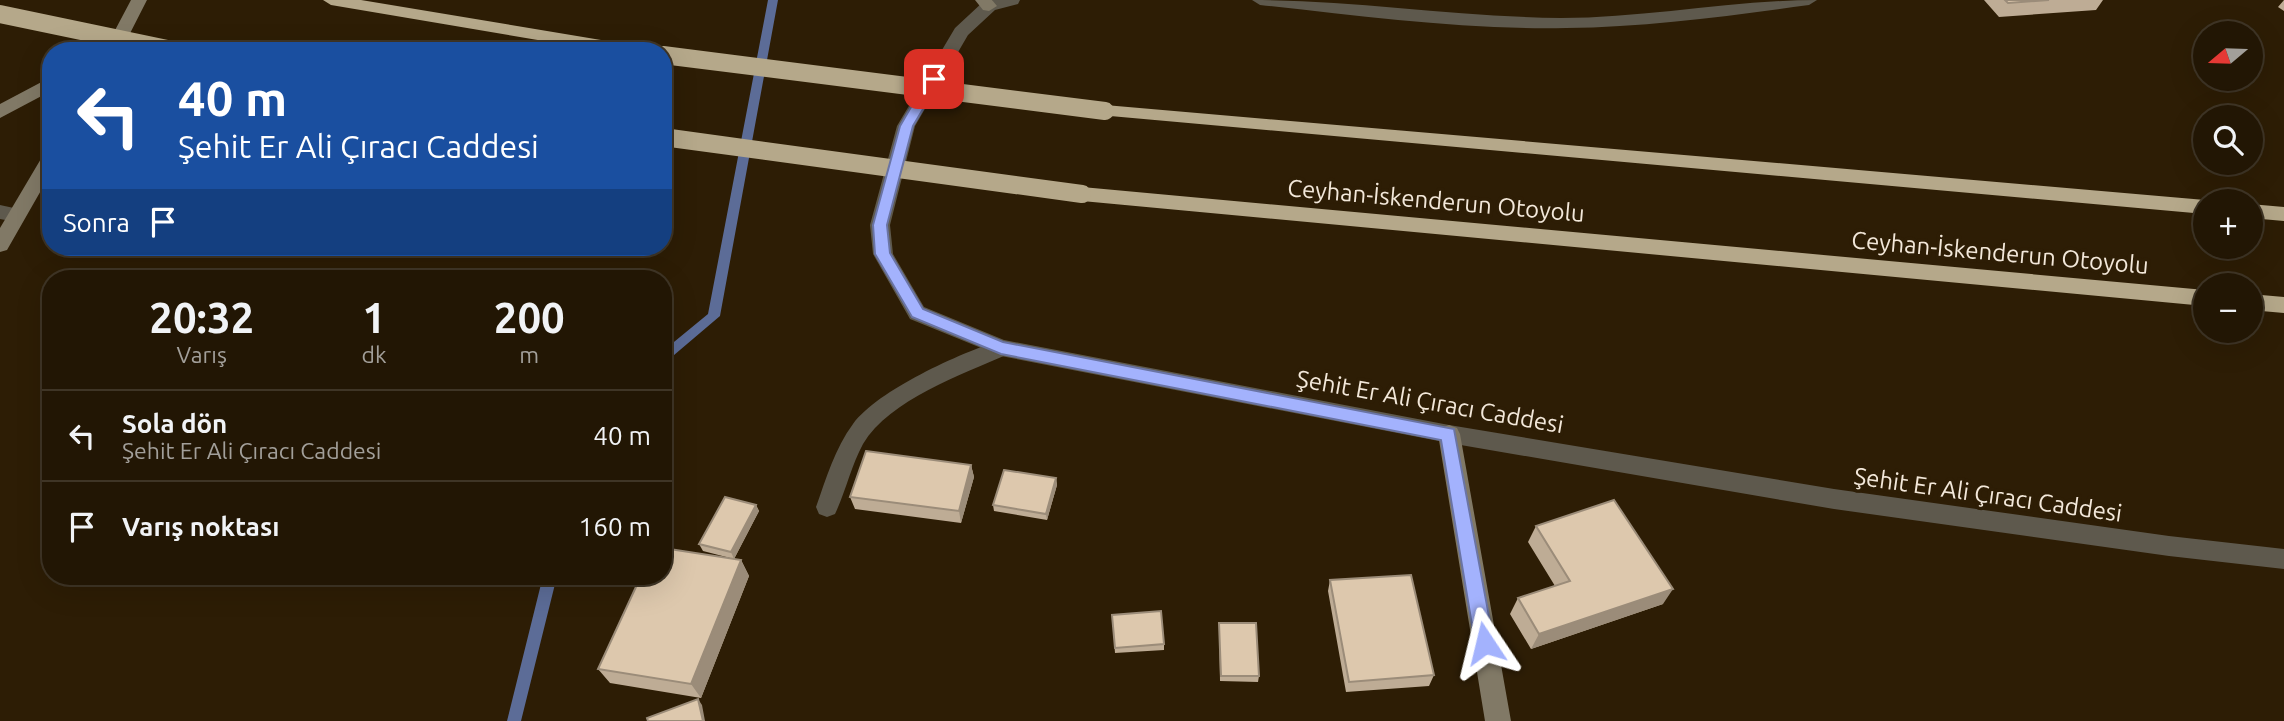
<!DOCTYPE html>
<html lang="tr">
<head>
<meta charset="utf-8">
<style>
	:root { --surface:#221604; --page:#2e2313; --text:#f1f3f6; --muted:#a29f9a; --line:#3f3526 }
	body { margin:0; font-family:Ubuntu,sans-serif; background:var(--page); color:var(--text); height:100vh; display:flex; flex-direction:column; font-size:26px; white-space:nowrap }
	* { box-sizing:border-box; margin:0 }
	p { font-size:23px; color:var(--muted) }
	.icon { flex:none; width:38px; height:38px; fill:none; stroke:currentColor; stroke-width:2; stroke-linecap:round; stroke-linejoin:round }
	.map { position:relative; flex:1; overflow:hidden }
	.sheet { position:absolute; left:42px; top:270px; width:630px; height:315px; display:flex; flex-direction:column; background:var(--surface); border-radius:28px; box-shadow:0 7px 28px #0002,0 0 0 2px var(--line) }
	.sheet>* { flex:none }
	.banner { position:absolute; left:42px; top:42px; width:630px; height:214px; border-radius:28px; box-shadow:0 7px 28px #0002,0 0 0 2px var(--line); background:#1a4fa0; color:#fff; overflow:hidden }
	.needle { width:46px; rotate:251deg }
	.buttons { position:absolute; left:2193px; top:21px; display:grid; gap:14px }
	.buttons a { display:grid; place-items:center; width:70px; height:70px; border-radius:50%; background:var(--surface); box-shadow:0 7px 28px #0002,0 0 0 2px var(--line); font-size:35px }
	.pin { position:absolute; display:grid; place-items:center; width:60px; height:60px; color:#fff; margin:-30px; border-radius:14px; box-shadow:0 4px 10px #0006 }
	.me { position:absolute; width:77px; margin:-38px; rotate:350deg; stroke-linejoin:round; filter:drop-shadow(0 0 5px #0008) }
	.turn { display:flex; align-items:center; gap:24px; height:147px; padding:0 21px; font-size:32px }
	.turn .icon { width:91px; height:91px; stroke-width:2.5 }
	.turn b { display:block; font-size:49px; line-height:60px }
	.then { display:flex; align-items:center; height:66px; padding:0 21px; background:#0003; gap:14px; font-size:26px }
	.eta { display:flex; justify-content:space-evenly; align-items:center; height:119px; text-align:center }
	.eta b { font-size:42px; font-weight:700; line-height:49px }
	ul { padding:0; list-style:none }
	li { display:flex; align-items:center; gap:21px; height:91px; padding:0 21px; border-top:2px solid var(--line) }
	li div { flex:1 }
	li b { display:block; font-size:26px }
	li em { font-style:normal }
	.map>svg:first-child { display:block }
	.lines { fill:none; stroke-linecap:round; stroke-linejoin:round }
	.stream { fill:#5c6c97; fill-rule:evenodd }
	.lane { fill:#5e594d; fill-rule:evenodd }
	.street { fill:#5e594d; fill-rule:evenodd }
	.secondary { fill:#817966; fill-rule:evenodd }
	.highway { fill:#b5a88a; fill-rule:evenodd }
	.highway-bridge { stroke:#b5a88a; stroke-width:18 }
	.wall { fill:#beac95 }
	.shaded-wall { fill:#9b8c79 }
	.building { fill:#ddc8ad; stroke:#9b8c79; stroke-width:2 }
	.route { fill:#a3b2fd; stroke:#6a74a4; stroke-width:2 }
	.labels { text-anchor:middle; stroke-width:7; stroke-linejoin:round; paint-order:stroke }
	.street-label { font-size:24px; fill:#f3e8da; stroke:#2d1d05 }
</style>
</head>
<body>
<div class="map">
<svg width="2284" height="721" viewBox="0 0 2284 721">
	<rect width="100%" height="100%" fill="#2d1d05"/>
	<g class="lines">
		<!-- stream -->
		<path class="stream" d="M 768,0 L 778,0 L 720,316 L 667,361 L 663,363 L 663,351 L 708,314 Z
			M 543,576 L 557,576 L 521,721 L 507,721 Z"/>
		<!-- lane -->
		<path class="lane" d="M 1001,340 L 1008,342 L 1011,348 L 1008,354 C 962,375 890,399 863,444 C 851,466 846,491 835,514 L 827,517 L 819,514 L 816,507 C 826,479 835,448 853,424 C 878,390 960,353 1001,340 Z"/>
		<!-- street -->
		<path class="street" d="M 993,0 L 1020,0 L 1018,4 L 995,10 L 968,35 L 915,126 L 890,225 L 893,254 L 924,307 L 1004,340 L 1449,425 L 1834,489 L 2169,536 L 2284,549 L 2284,569 L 2169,556 L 1834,509 L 1449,443 L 1001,356 L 910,319 L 873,254 L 870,225 L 897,126 L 955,28 L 983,2 Z
			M 1252,0 C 1355,0 1458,17 1561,18 C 1647,18 1732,0 1817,0 L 1809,5 C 1728,16 1648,27 1566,28 C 1464,30 1362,16 1260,5 Z
			M 0,205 L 23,210 L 26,215 L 23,220 L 16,222 L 0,219 Z"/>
		<!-- secondary -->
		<path class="secondary" d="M 131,0 L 147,0 L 121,51 L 104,51 Z
			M 975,0 L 992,0 L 997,6 L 989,11 L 983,10 Z
			M 51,77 L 51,91 L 0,118 L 0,104 Z
			M 51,150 L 51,173 L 7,250 L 0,252 L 0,228 L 45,152 Z
			M 1449,425 L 1457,428 L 1460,434 L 1511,721 L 1485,721 L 1438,434 L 1441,428 Z"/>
		<!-- highway -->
		<path class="highway" d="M 323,0 L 361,0 L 637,46 L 645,51 L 603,51 L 331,5 Z
			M 1105,105 L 2205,200 L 2208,201 L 2205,201 L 2205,214 L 1099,115 L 1096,111 L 1099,107 Z
			M 1082,187 L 2205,290 L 2205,306 L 1082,201 L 1075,199 L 1073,194 L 1075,189 Z
			M 2250,204 L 2284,207 L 2284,221 L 2250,218 Z
			M 2250,294 L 2284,297 L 2284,313 L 2250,310 Z"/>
		<!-- highway-bridge -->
		<path class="highway-bridge" d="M 0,14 L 177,51
			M 663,55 L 1105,111
			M 663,137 L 1082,194"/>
	</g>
	<!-- wall -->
	<path class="wall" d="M 1984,0 L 2103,0 L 2096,10 L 1999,17 Z
		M 2284,0 L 2284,11 L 2278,7 Z
		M 971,465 L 974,477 L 961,523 L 855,509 L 850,497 Z
		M 1056,478 L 1057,485 L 1047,520 L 994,511 L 993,505 Z
		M 756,505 L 759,511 L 734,559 L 741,560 L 749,576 L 701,698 L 610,683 L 598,669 L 734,559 L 703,551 L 699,544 Z
		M 1536,526 L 1663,604 L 1531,649 L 1510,614 L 1518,598 L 1555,586 L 1528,542 Z
		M 1330,580 L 1434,675 L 1429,686 L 1346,692 L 1328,591 Z
		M 1112,615 L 1164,644 L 1164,650 L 1115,653 Z
		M 1219,623 L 1259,676 L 1258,682 L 1220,681 Z"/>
	<!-- shaded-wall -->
	<path class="shaded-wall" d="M 971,465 L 974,477 L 961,523 L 959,511 Z
		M 1056,478 L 1057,485 L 1047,520 L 1046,514 Z
		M 756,505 L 759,511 L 734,559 L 731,552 Z
		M 741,560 L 749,576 L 701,698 L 691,684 Z
		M 1673,589 L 1663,604 L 1531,649 L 1539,634 Z
		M 698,699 L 702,705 L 705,721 L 703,721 Z"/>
	<!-- building -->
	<path class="building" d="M 2005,0 L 2049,0 L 2008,3 Z
		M 866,451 L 971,465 L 959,511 L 850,497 Z
		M 1004,470 L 1056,478 L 1046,514 L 993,505 Z
		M 725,497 L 756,505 L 731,552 L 699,544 Z
		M 1614,500 L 1673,589 L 1539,634 L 1518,598 L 1570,581 L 1536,526 Z
		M 663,548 L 741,560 L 691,684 L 598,669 L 641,576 L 663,576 Z
		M 1411,575 L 1434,675 L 1349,682 L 1330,580 Z
		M 1161,611 L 1164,644 L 1115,648 L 1112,615 Z
		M 1219,623 L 1256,623 L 1259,676 L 1221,676 Z
		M 698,699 L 703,721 L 648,721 L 647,718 Z"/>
	<!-- route -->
	<path class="route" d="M 934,75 L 941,79 L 913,126 L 887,225 L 890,253 L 923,309 L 1003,342 L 1454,429 L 1494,643 L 1491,649 L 1485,651 L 1478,649 L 1475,643 L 1441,440 L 1001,354 L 912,317 L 875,254 L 873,225 L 900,126 L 929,76 Z"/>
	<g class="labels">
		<!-- street labels -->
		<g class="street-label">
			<text transform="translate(1436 201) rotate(5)" y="8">Ceyhan-İskenderun Otoyolu</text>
			<text transform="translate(2000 253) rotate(5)" y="8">Ceyhan-İskenderun Otoyolu</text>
			<text transform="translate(1430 402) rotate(10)" y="8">Şehit Er Ali Çıracı Caddesi</text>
			<text transform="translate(1988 495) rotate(8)" y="8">Şehit Er Ali Çıracı Caddesi</text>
		</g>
	</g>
</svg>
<div class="buttons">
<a><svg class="needle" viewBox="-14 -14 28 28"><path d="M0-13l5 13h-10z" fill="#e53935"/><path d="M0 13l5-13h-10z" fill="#a29f9a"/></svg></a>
<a><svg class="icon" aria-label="search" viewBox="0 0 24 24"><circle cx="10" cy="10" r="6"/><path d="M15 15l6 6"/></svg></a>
<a>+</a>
<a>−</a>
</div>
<div class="pin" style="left:934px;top:79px;background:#d93025"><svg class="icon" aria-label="arrive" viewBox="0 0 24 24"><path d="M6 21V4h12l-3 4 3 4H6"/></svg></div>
<svg class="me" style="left:1485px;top:643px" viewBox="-20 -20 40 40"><path d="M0-17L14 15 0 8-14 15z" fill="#a3b2fd" stroke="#fff" stroke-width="4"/></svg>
<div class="banner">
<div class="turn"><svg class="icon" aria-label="left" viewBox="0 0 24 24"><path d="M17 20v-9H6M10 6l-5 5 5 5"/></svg><div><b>40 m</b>Şehit Er Ali Çıracı Caddesi</div></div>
<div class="then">Sonra<svg class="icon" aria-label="arrive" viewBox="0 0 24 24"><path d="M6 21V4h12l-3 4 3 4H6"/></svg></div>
</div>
<section class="sheet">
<div class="eta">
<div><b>20:32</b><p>Varış</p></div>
<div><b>1</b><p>dk</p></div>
<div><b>200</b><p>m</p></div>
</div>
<ul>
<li><svg class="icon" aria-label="left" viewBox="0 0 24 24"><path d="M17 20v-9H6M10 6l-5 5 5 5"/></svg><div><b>Sola dön</b><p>Şehit Er Ali Çıracı Caddesi</p></div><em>40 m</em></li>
<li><svg class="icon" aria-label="arrive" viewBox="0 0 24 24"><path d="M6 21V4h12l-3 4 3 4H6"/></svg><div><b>Varış noktası</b></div><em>160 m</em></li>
</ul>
</section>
</div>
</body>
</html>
